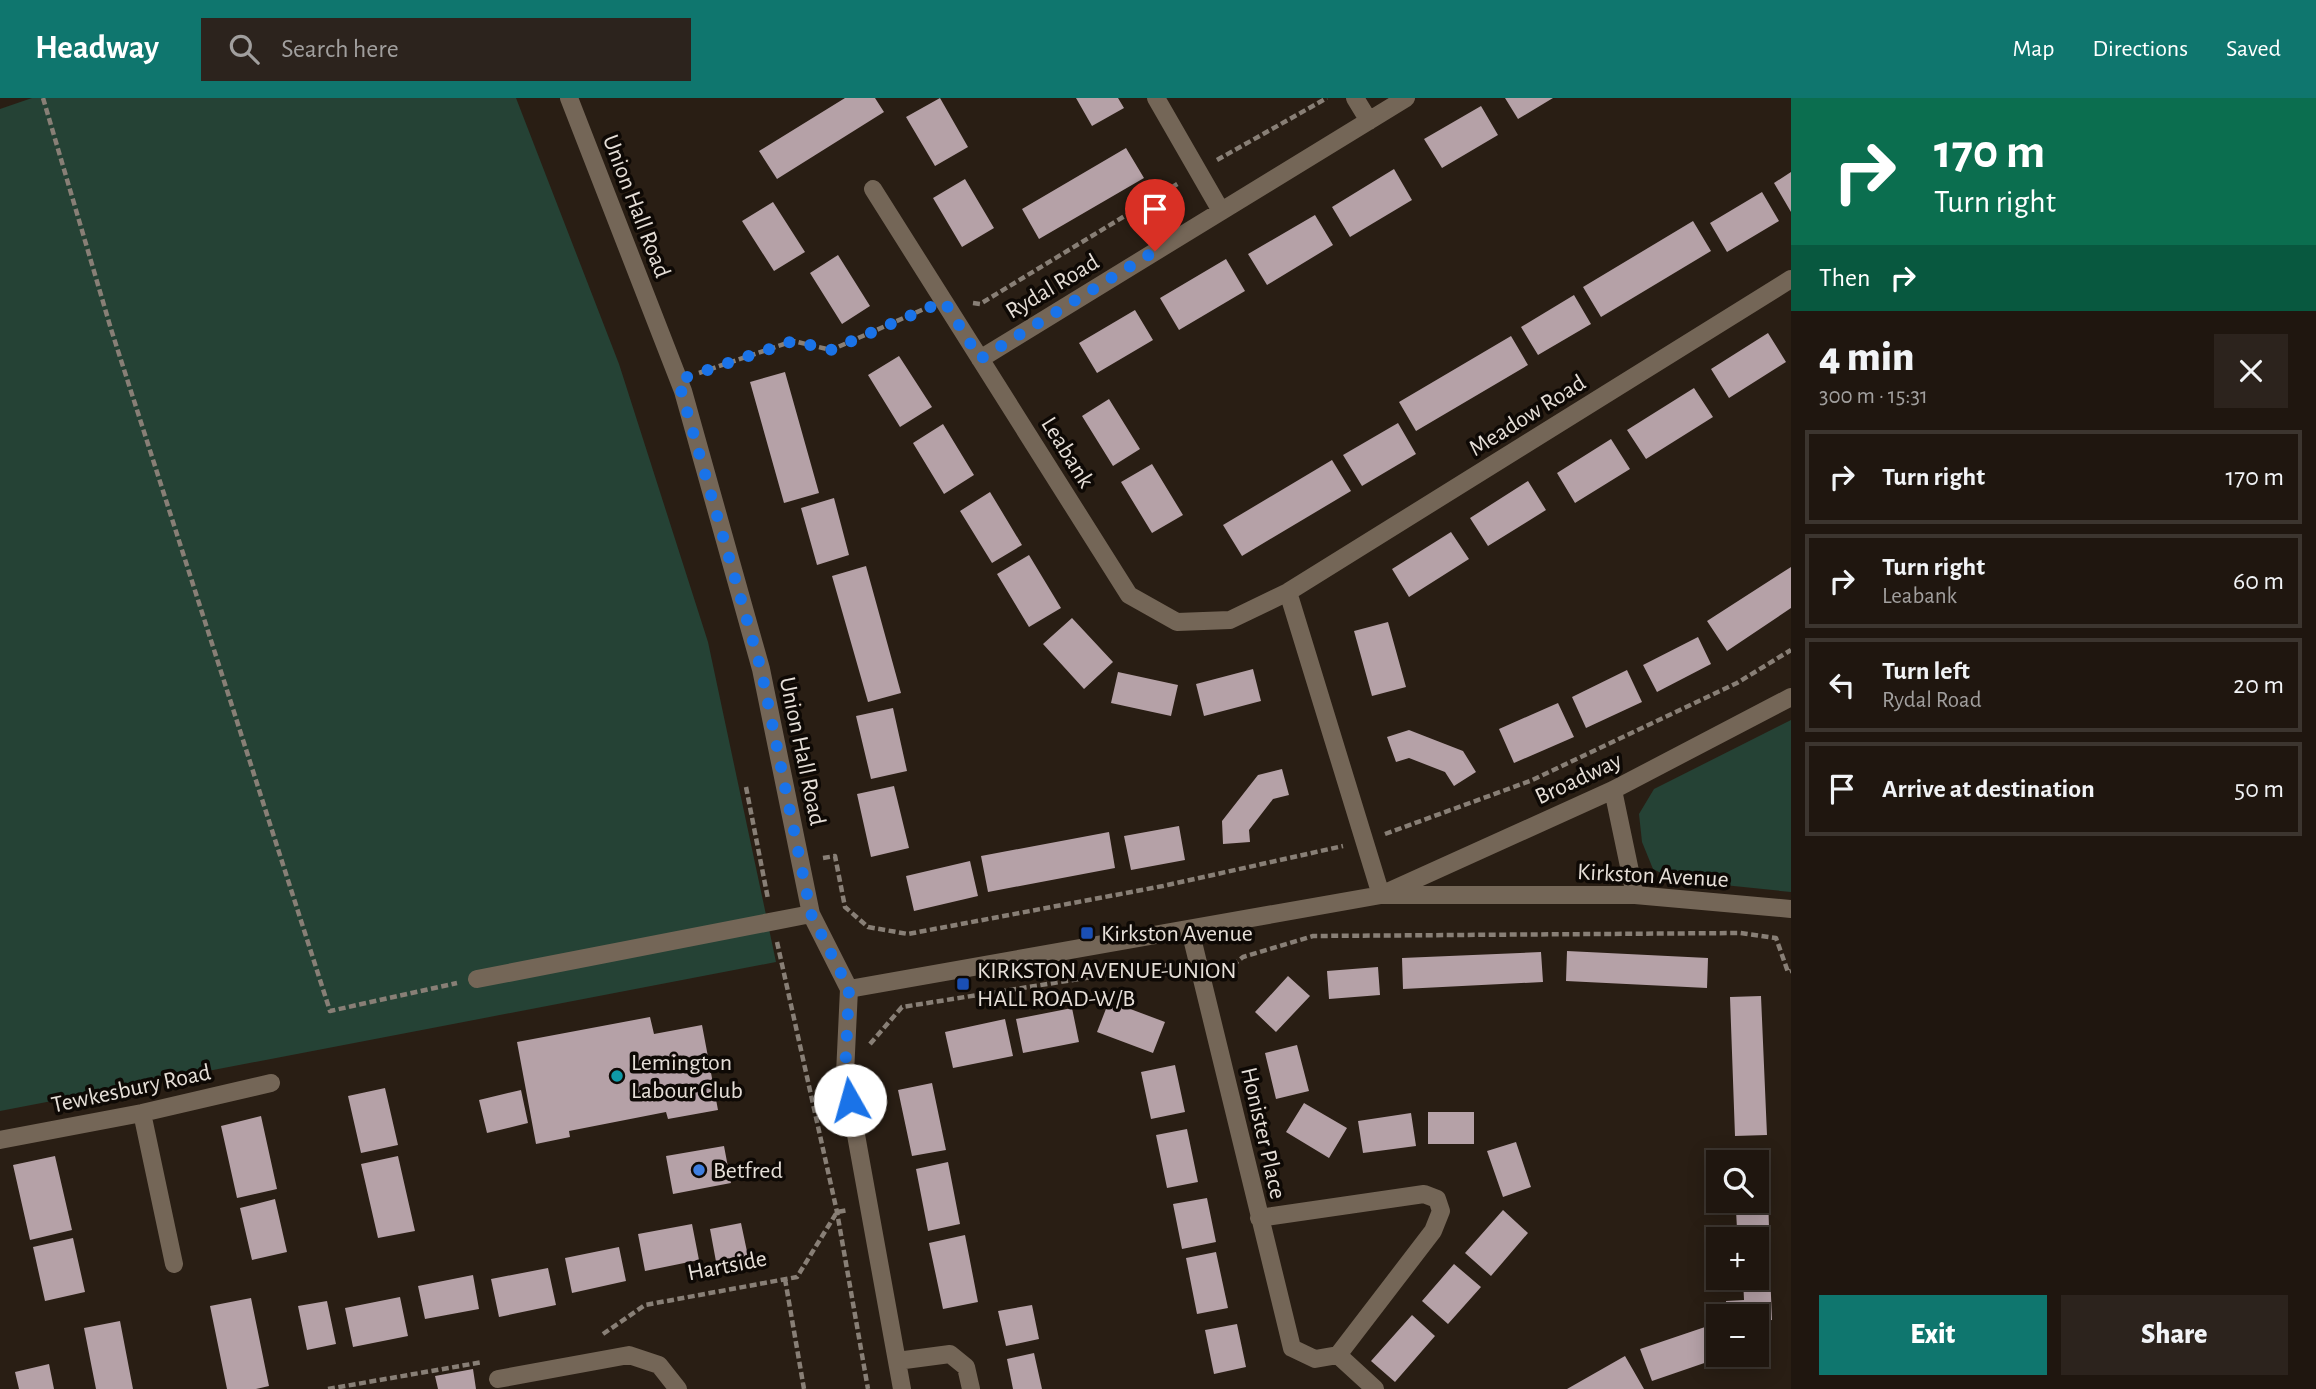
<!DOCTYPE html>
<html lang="en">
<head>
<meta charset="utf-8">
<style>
	:root { --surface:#1f160f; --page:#2c231d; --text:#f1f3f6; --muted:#a19f9e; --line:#3c352f; --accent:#0f766e }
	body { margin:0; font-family:"Alegreya Sans",sans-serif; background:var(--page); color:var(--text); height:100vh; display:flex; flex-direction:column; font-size:26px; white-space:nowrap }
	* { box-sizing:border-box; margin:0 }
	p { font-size:23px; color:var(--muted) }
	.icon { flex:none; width:38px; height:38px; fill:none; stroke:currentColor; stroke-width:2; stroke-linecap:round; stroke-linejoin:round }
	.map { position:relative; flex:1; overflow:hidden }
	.sheet { display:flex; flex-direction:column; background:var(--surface); width:525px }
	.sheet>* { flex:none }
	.banner { background:#0b6e4f; color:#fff; overflow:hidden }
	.tools { position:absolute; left:1706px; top:1052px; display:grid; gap:14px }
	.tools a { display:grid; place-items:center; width:63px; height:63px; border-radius:0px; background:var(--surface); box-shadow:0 4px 18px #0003,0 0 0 2px var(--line); font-size:35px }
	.pin { position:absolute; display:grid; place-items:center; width:60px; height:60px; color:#fff; margin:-72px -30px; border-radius:50% 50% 50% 0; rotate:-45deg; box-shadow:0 0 7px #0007 }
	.pin .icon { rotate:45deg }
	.me { position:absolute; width:77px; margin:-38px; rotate:353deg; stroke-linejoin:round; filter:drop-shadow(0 0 5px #0008) }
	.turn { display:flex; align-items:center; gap:24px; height:147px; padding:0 28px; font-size:32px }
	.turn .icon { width:91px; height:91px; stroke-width:2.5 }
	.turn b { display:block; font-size:49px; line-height:60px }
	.then { display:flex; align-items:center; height:66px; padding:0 28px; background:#0003; gap:14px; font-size:26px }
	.round { display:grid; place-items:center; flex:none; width:74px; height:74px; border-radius:0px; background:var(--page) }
	.overview { display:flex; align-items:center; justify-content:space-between; height:119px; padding:0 28px }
	h1 { font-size:42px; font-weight:800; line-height:52px }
	.button { display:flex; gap:14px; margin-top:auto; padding:14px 28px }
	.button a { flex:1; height:80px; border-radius:0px; background:var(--accent); color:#fff; font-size:28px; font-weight:800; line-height:80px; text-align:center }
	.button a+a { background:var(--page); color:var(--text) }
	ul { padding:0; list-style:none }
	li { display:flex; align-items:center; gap:21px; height:94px; margin:0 14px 10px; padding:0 14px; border:4px solid var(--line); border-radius:0px }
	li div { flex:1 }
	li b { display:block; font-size:26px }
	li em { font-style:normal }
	header { display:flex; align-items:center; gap:42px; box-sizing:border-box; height:98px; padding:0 35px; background:var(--accent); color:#fff }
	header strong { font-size:33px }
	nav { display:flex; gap:38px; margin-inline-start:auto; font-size:24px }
	.search { width:490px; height:63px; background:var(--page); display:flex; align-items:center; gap:18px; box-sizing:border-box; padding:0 24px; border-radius:0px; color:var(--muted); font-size:26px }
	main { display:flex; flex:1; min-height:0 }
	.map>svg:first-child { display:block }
	.green { fill:#254235 }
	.building { fill:#b5a1a7 }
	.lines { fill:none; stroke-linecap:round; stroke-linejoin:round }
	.path { stroke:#887f76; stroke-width:4.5; stroke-dasharray:7 3.5; stroke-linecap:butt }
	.minor { stroke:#746657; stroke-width:18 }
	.route { stroke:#1a73e8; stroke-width:12; stroke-dasharray:0 21.6 }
	.transit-dot { fill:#1a4fb4; stroke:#0e0905; stroke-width:2.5 }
	.culture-dot { fill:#0f9aa8; stroke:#0e0905; stroke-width:2.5 }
	.shop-dot { fill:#3f7fe0; stroke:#0e0905; stroke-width:2.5 }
	.labels { text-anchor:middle; stroke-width:7; stroke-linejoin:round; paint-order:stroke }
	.street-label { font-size:24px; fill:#e6dfd8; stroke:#0e0905 }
	.poi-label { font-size:24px; fill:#e6dfd8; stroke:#0e0905; text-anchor:start }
</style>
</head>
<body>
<header>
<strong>Headway</strong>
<div class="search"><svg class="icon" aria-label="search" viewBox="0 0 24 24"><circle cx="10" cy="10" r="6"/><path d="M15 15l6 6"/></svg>Search here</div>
<nav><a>Map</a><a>Directions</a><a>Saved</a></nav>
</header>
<main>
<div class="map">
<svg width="1791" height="1291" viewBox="0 0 1791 1291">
	<rect width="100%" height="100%" fill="#291e14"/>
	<!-- green -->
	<path class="green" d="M 32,0 L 516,0 L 619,266 L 708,544 L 776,864 L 0,1013 L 0,11 Z
		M 1791,622 L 1791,794 L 1675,782 L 1653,771 L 1642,744 L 1639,716 L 1654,691 Z"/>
	<!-- building -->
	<path class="building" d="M 845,0 L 875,0 L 884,14 L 777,81 L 759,53 Z
		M 940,0 L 968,49 L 935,68 L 906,19 Z
		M 1076,0 L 1118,0 L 1124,10 L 1092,28 Z
		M 1505,0 L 1553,0 L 1518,21 Z
		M 1481,8 L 1498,37 L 1442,70 L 1424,41 Z
		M 1126,50 L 1144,80 L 1039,141 L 1022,111 Z
		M 1394,71 L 1412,102 L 1350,139 L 1332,109 Z
		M 1791,74 L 1791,114 L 1774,85 Z
		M 965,81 L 994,130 L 962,149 L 933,100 Z
		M 1762,94 L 1779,123 L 1727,154 L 1710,125 Z
		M 773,104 L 805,154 L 774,173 L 742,123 Z
		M 1315,117 L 1333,147 L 1267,187 L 1248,156 Z
		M 1693,123 L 1711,153 L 1601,219 L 1583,189 Z
		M 838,157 L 870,208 L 842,226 L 810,175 Z
		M 1226,161 L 1245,193 L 1179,232 L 1160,200 Z
		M 1574,197 L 1591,226 L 1538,257 L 1521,229 Z
		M 1135,212 L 1153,242 L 1097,275 L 1079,245 Z
		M 1768,235 L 1786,264 L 1729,300 L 1711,271 Z
		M 1511,238 L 1528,267 L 1416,333 L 1399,304 Z
		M 899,258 L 932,309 L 900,329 L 868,277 Z
		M 785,274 L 819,395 L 784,405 L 750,284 Z
		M 1694,290 L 1713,319 L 1646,361 L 1627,332 Z
		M 1109,301 L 1140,351 L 1113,368 L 1082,318 Z
		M 1398,325 L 1416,356 L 1362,388 L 1343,357 Z
		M 943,326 L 974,377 L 944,396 L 913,345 Z
		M 1611,341 L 1630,371 L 1575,405 L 1557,375 Z
		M 1332,362 L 1351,393 L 1242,458 L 1223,427 Z
		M 1152,366 L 1183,417 L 1152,435 L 1121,384 Z
		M 1528,383 L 1546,412 L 1488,448 L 1470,420 Z
		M 990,394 L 1022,447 L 992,465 L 960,413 Z
		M 834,400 L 849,457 L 817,467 L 801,410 Z
		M 1451,434 L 1469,461 L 1409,499 L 1392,471 Z
		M 1029,457 L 1061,510 L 1029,529 L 997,476 Z
		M 866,468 L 901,595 L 868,604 L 832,478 Z
		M 1791,469 L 1791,510 L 1727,553 L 1707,523 Z
		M 1072,520 L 1113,564 L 1084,591 L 1043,546 Z
		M 1388,524 L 1406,589 L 1372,598 L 1354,533 Z
		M 1698,539 L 1711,566 L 1657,594 L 1643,567 Z
		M 1253,571 L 1261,603 L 1204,618 L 1196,586 Z
		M 1627,572 L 1642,604 L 1586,630 L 1572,599 Z
		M 1118,574 L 1178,587 L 1171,618 L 1111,605 Z
		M 1558,605 L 1574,639 L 1514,665 L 1499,631 Z
		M 893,610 L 907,673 L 871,681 L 856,618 Z
		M 1409,632 L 1463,653 L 1476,674 L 1454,688 L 1445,674 L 1409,660 L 1396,664 L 1387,639 Z
		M 1282,671 L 1289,697 L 1273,701 L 1249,732 L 1250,744 L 1223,746 L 1222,723 L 1258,677 Z
		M 894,688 L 909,750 L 871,759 L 857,696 Z
		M 1179,728 L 1185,762 L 1131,772 L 1124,738 Z
		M 1109,734 L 1115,770 L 988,794 L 981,758 Z
		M 970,763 L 978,798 L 914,813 L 906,778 Z
		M 1567,853 L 1708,860 L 1707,890 L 1566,883 Z
		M 1541,854 L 1543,884 L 1403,891 L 1402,860 Z
		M 1378,869 L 1380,897 L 1329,901 L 1327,873 Z
		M 1288,878 L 1310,898 L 1276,934 L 1255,914 Z
		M 1761,898 L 1767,1037 L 1735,1038 L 1730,899 Z
		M 1109,903 L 1165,924 L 1153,955 L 1097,934 Z
		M 1072,910 L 1079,944 L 1023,955 L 1016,921 Z
		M 650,919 L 654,936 L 702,927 L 718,1012 L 668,1021 L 666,1014 L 569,1033 L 570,1039 L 536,1046 L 517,944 Z
		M 1005,921 L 1013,958 L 953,970 L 945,934 Z
		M 1297,947 L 1309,993 L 1276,1001 L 1265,955 Z
		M 1175,967 L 1185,1014 L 1151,1021 L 1141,974 Z
		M 932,985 L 946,1052 L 912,1058 L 898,992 Z
		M 385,990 L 398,1047 L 361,1055 L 348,998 Z
		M 521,992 L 528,1025 L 487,1035 L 479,1002 Z
		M 1304,1005 L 1347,1030 L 1329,1060 L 1286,1034 Z
		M 1428,1014 L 1474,1014 L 1474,1046 L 1428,1046 Z
		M 1411,1015 L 1416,1048 L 1363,1055 L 1358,1023 Z
		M 261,1018 L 277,1091 L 237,1100 L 221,1028 Z
		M 1187,1031 L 1198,1084 L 1167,1090 L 1156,1037 Z
		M 1516,1044 L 1531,1089 L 1503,1099 L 1487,1053 Z
		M 724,1048 L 731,1085 L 673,1096 L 666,1058 Z
		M 55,1058 L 72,1132 L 30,1142 L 13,1067 Z
		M 398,1058 L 415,1133 L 378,1140 L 361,1066 Z
		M 1757,1063 L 1767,1063 L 1769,1130 L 1737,1131 L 1736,1112 L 1725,1112 L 1725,1102 L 1757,1102 Z
		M 948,1064 L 960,1126 L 928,1133 L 916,1071 Z
		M 1207,1100 L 1216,1144 L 1182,1151 L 1173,1106 Z
		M 275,1101 L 287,1154 L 252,1162 L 240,1110 Z
		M 1503,1112 L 1528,1135 L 1491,1178 L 1465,1155 Z
		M 741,1125 L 749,1163 L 717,1169 L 710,1131 Z
		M 692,1126 L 699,1162 L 645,1173 L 638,1136 Z
		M 965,1137 L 978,1204 L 943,1211 L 929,1145 Z
		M 73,1140 L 85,1194 L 45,1203 L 33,1149 Z
		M 619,1149 L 626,1183 L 572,1195 L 565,1160 Z
		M 1757,1149 L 1769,1149 L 1772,1222 L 1757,1223 L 1757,1218 L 1726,1218 L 1726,1203 L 1744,1202 L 1743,1180 L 1757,1180 Z
		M 1216,1154 L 1228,1210 L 1197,1216 L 1186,1160 Z
		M 1454,1166 L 1481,1189 L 1448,1226 L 1422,1203 Z
		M 548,1170 L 556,1207 L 499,1219 L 491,1181 Z
		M 473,1177 L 479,1211 L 425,1221 L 418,1188 Z
		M 400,1199 L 408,1238 L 353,1249 L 345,1210 Z
		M 251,1200 L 269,1288 L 256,1291 L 227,1291 L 210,1208 Z
		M 327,1203 L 336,1246 L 307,1252 L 298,1208 Z
		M 1032,1207 L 1039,1241 L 1006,1248 L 998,1213 Z
		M 1412,1217 L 1435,1238 L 1395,1284 L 1371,1263 Z
		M 120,1223 L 133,1291 L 96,1291 L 84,1230 Z
		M 1237,1226 L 1246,1269 L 1214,1276 L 1205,1232 Z
		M 1705,1229 L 1716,1261 L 1652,1283 L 1640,1251 Z
		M 1034,1255 L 1042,1291 L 1013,1291 L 1007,1261 Z
		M 1625,1258 L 1644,1291 L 1567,1291 Z
		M 49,1266 L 54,1291 L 19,1291 L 15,1274 Z
		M 473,1271 L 476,1291 L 438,1291 L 435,1278 Z"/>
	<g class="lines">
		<!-- path -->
		<path class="path" d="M 43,0 L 111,231 L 330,913 L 457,885
			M 1217,62 L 1327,0
			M 973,205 L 980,206 L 1179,85
			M 699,275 L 793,243 L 831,252 L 924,211
			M 746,689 L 768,801
			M 1385,736 L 1530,683 L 1737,585 L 1791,552
			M 823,760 L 835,758 L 845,809 L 868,829 L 908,836 L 1163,788 L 1343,748
			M 777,844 L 837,1114 L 868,1291
			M 1224,874 L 1243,859 L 1313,838 L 1740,835 L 1776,840 L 1788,874 L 1791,873
			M 870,946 L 902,909 L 1174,866
			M 785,1181 L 804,1291
			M 603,1236 L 645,1207 L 797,1179 L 837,1114 L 848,1112
			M 328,1291 L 483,1264"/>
		<!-- minor -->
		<path class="minor" d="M 569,0 L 683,293 L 761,571 L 811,816 L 849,891 L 845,976 L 902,1291
			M 1156,0 L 1221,113
			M 1355,0 L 1369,23
			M 873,91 L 1129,497 L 1177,524 L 1230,522 L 1288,494 L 1791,181
			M 980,261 L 1406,0
			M 1288,494 L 1381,797 L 1613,692 L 1791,599
			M 1613,692 L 1635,797
			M 1190,832 L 1292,1250 L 1315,1261 L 1338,1257 L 1375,1291
			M 477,881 L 811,816
			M 849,891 L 1381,797 L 1635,797 L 1791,811
			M 142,1015 L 174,1166
			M 0,1042 L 142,1015 L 271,985
			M 1259,1120 L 1424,1096 L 1437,1101 L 1441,1113 L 1433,1133 L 1338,1257
			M 897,1263 L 950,1256 L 966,1269 L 971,1291
			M 498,1281 L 629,1257 L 659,1267 L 678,1291"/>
	</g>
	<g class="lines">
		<!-- route -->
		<path class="route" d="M 850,1002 L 845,976 L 849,891 L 811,816 L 761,571 L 678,282 L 793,243 L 831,252 L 944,203 L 980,261 L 1155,153"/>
	</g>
	<!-- markers -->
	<g class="transit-dot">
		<rect x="1080" y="828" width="14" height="14" rx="3.5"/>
		<rect x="956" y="879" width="14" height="14" rx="3.5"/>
	</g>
	<circle class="culture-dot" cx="617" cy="978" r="7"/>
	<circle class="shop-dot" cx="699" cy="1072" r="7"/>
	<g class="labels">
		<!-- street labels -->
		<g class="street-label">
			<text transform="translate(637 108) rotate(69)" y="8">Union Hall Road</text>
			<text transform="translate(1052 188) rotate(-31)" y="8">Rydal Road</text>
			<text transform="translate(1527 317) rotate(-32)" y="8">Meadow Road</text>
			<text transform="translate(1068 354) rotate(58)" y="8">Leabank</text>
			<text transform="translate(803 653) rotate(78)" y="8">Union Hall Road</text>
			<text transform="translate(1578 680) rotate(-25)" y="8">Broadway</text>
			<text transform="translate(1653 777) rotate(3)" y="8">Kirkston Avenue</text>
			<text transform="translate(131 990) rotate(-12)" y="8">Tewkesbury Road</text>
			<text transform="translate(1264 1035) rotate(77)" y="8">Honister Place</text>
			<text transform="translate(727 1167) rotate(-11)" y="8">Hartside</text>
		</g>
		<!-- poi labels -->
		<g class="poi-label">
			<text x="1101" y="843">Kirkston Avenue</text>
			<text x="977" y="880">KIRKSTON AVENUE-UNION<tspan x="977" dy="28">HALL ROAD-W/B</tspan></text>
			<text x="631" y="972">Lemington<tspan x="631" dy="28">Labour Club</tspan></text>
			<text x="713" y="1080">Betfred</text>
		</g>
	</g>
</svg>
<div class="tools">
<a><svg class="icon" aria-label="search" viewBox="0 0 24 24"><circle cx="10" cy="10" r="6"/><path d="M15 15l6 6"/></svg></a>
<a>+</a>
<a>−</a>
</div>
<div class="pin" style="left:1155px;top:153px;background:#d93025"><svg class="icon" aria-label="arrive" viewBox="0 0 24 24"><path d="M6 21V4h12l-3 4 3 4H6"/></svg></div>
<svg class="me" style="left:850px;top:1002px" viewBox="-20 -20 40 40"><circle r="19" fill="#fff"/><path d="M0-13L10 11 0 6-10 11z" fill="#1a73e8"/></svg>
</div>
<section class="sheet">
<div class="banner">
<div class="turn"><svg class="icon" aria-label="right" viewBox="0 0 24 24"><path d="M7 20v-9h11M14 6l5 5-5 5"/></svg><div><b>170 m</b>Turn right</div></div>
<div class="then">Then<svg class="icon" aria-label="right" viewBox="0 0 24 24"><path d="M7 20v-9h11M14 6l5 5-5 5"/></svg></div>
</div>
<div class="overview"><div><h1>4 min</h1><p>300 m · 15:31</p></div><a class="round"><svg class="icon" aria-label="close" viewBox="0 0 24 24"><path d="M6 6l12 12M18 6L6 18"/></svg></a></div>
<ul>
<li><svg class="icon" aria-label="right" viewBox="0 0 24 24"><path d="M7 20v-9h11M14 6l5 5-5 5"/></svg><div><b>Turn right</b></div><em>170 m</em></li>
<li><svg class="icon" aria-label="right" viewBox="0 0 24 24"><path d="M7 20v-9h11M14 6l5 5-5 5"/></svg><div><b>Turn right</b><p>Leabank</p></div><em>60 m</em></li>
<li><svg class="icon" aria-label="left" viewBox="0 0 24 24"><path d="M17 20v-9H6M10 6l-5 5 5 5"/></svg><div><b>Turn left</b><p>Rydal Road</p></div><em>20 m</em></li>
<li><svg class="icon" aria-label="arrive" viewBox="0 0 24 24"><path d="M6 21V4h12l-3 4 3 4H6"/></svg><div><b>Arrive at destination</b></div><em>50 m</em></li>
</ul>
<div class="button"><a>Exit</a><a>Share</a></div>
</section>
</main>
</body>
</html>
